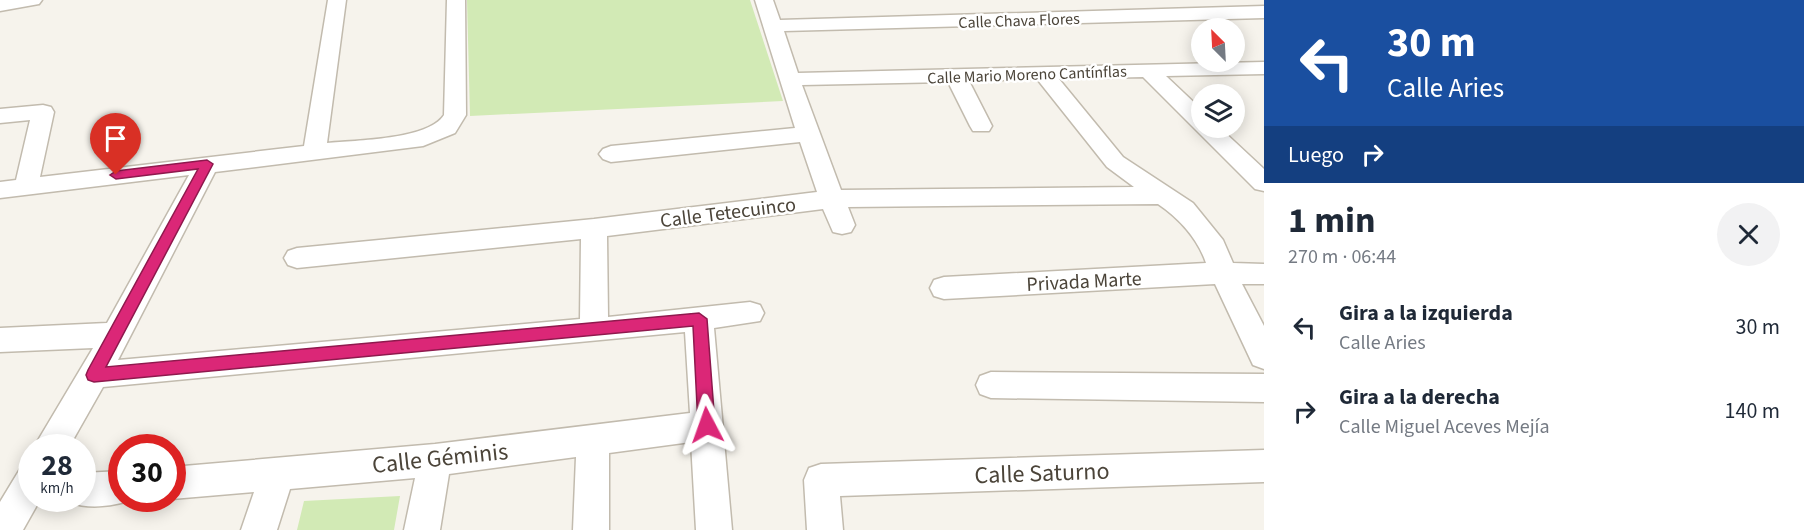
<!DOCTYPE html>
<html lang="es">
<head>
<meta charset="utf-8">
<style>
	:root { --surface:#fff; --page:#f2f2f3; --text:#1f2937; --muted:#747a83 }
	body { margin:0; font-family:"Source Sans 3",sans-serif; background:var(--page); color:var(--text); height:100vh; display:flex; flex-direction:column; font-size:22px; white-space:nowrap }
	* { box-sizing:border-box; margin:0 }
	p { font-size:20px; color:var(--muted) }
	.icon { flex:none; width:33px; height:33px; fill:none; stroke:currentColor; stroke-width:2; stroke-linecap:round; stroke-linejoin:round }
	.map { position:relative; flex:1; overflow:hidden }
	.drawer { display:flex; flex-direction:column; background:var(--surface); width:540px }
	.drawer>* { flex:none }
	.banner { background:#1a4fa0; color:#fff; overflow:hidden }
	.needle { width:39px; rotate:336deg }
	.controls { position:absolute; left:1191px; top:18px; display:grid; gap:12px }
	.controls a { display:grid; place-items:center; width:54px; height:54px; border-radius:50%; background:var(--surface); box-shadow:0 3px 15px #0003; font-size:30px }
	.speed { position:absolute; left:18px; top:434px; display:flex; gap:12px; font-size:30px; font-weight:700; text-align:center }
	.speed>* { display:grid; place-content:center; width:78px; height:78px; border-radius:50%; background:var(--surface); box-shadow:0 3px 15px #0003; line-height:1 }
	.speed small { font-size:15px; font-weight:400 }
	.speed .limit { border:9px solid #d22; background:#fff; color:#111 }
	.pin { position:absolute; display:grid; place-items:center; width:51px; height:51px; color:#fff; margin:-62px -26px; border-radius:50% 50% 50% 0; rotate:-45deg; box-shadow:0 0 6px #0007 }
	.pin .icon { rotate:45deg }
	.me { position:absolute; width:66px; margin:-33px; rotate:356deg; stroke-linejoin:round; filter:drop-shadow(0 0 4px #0008) }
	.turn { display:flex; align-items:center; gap:21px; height:126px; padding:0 24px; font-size:27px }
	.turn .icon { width:78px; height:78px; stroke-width:2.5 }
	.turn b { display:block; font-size:42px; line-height:51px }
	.then { display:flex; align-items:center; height:57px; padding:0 24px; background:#0003; gap:12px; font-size:22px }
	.round { display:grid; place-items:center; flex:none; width:63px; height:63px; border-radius:32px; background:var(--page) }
	.headline { display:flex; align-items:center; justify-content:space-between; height:102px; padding:0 24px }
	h1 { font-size:36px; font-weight:700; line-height:45px }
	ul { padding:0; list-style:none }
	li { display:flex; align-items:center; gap:18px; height:84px; padding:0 24px }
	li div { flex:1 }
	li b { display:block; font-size:22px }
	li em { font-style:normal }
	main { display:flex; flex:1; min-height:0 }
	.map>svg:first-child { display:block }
	.green { fill:#d2eab5 }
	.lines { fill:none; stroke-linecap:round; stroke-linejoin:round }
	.street-casing { stroke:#c2bbae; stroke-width:3 }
	.street { fill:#fff; fill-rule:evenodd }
	.route { fill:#db2777; stroke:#8e194d; stroke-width:1.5 }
	.labels { text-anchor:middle; stroke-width:5; stroke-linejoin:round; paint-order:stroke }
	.far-street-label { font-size:16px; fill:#4b4439; stroke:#fff }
	.street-label { font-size:20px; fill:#4b4439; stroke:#fff }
	.near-street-label { font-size:24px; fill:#4b4439; stroke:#fff }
</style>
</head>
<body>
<main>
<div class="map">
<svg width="1264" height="530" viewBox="0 0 1264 530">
	<rect width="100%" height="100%" fill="#f6f3ec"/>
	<!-- green -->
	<path class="green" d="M 467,0 L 750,0 L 783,101 L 470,116 Z
		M 400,496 L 394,530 L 297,530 L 304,501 Z"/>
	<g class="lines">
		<!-- street casing -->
		<g class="street-casing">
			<path id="street" d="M 0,0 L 42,0 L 39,4 L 0,11 Z
				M 328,0 L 346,0 L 327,143 C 356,140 428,140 444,115 L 447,0 L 465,0 L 466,115 L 455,133 L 423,146 L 215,172 L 118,360 L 580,319 L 581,239 L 297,268 L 288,265 L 284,258 L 288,251 L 297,248 L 594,219 L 817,192 L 800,142 L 611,162 L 603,159 L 599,154 L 603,149 L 611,146 L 795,128 L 755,0 L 773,0 L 780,20 L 1264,6 L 1264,18 L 784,31 L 798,73 L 1264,62 L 1264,74 L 1166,76 L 1202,110 L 1202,128 L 1220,128 L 1264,169 L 1264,191 L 1255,189 L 1143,77 L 1059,79 L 1123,157 L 1193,203 L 1223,240 L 1233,263 L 1264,264 L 1264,284 L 1242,284 L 1264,326 L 1264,369 L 1253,365 L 1215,284 L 944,299 L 934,296 L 930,288 L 934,280 L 944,277 L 1206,263 C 1198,239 1179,218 1158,204 L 848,207 L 855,225 L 851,232 L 842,234 L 833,232 L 823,209 L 607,236 L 608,317 L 750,302 L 760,305 L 764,313 L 760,321 L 714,328 L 732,530 L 696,530 L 691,442 L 609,453 L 609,530 L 573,530 L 576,457 L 449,474 L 440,530 L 404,530 L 415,478 L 290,489 L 277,530 L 241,530 L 254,492 L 172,499 L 168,498 L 172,498 L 172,467 L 435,444 L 690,413 L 685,332 L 103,387 L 69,447 L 34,447 L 93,348 L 0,352 L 0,328 L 107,323 L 189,175 L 0,198 L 0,182 L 16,180 L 30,120 L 0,123 L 0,109 L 43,105 L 51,107 L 54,112 L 40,177 L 304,146 ZM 1037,79 L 1107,167 L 1134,187 L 841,190 L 802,85 L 948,82 L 970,126 L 973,131 L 989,131 L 992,126 L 969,81 Z
				M 991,372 L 1264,374 L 1264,402 L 991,398 L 980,394 L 976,385 L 980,376 Z
				M 1264,450 L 1264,482 L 840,496 L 843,530 L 807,530 L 804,480 L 809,468 L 821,464 Z
				M 32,465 L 32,498 L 41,498 L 23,530 L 0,530 L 0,502 L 20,469 Z
				M 122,471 L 122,498 L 134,499 C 115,506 89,510 70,502 L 68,498 L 82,498 L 82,473 Z"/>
		</g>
		<!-- street -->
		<use href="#street" class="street"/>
	</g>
	<!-- route -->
	<path class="route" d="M 207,160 L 213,164 L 106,367 L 699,313 L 707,319 L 715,425 L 712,430 L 707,433 L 701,430 L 698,425 L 693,326 L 94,382 L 88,380 L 86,375 L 88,370 L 198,169 L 116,179 L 110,175 L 116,171 Z"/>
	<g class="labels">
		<!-- far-street labels -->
		<g class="far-street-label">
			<text transform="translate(1019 20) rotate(-2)" y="6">Calle Chava Flores</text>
			<text transform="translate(1027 74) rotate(-2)" y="6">Calle Mario Moreno Cantínflas</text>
		</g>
		<!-- street labels -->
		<g class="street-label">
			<text transform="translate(728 212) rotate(-7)" y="7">Calle Tetecuinco</text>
			<text transform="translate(1084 281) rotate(-3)" y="7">Privada Marte</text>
		</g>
		<!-- near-street labels -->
		<g class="near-street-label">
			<text transform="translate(440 458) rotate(-6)" y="8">Calle Géminis</text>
			<text transform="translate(1042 473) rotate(-2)" y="8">Calle Saturno</text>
		</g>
	</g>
</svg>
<div class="controls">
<a><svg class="needle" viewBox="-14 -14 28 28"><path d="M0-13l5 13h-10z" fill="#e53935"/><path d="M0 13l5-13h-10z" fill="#747a83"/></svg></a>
<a><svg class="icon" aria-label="layers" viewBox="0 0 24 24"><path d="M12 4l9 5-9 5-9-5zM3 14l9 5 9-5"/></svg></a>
</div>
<div class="speed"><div>28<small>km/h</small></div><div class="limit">30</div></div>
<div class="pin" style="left:116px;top:175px;background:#d93025"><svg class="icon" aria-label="arrive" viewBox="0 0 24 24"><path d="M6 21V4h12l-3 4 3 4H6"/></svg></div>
<svg class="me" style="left:707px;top:425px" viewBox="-20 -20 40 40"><path d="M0-17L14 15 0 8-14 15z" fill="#db2777" stroke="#fff" stroke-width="4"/></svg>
</div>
<section class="drawer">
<div class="banner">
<div class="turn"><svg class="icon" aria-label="left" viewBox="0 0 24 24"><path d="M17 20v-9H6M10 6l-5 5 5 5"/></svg><div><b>30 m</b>Calle Aries</div></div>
<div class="then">Luego<svg class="icon" aria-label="right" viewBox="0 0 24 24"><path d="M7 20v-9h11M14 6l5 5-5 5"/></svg></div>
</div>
<div class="headline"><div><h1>1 min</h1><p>270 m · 06:44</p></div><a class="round"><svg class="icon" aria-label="close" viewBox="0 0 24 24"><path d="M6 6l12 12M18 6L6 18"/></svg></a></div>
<ul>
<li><svg class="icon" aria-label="left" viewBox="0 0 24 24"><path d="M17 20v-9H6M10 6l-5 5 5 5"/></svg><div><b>Gira a la izquierda</b><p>Calle Aries</p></div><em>30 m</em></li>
<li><svg class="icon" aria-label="right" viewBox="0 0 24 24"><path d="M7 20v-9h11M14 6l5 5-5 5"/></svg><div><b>Gira a la derecha</b><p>Calle Miguel Aceves Mejía</p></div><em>140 m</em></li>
</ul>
</section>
</main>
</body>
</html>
